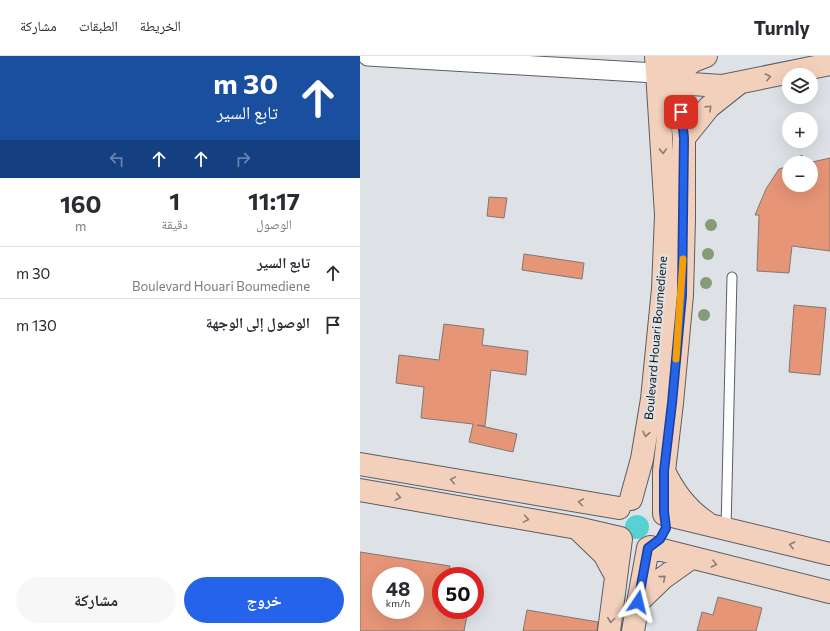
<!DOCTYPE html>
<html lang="ar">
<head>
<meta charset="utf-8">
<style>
	:root { --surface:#fff; --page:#f7f7f7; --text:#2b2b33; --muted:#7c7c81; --line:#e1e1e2; --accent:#2563eb }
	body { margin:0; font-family:Commissioner,"Noto Naskh Arabic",sans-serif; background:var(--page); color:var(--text); direction:rtl; height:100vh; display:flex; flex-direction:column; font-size:15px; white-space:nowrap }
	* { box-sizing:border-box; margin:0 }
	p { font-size:13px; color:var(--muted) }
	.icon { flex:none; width:22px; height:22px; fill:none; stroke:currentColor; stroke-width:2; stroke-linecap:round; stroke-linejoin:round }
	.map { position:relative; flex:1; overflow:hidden; direction:ltr }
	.sheet { display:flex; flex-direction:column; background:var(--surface); width:360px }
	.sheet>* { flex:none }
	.banner { background:#1a4fa0; color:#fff; overflow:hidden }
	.buttons { position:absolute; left:422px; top:12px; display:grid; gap:8px }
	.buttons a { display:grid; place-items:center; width:36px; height:36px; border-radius:50%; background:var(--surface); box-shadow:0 4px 16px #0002; font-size:20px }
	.speed { position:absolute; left:12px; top:511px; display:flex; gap:8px; font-size:20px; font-weight:700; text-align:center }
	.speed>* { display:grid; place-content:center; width:52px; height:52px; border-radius:50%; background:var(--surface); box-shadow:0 4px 16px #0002; line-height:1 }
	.speed small { font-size:10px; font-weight:400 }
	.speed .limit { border:6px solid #d22; background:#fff; color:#111 }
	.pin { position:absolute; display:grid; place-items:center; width:34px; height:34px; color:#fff; margin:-17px; border-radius:8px; box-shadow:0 2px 6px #0006 }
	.me { position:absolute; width:44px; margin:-22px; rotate:10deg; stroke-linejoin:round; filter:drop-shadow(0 0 3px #0008) }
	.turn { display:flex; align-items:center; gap:14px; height:84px; padding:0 16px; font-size:18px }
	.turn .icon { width:52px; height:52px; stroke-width:2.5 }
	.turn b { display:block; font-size:28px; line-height:34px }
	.lanes { display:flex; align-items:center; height:38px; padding:0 16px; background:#0003; justify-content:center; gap:20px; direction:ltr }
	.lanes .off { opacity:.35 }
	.eta { display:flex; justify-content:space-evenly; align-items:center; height:68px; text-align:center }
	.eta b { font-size:24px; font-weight:700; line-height:28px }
	.cta { display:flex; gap:8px; margin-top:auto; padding:8px 16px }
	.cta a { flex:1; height:46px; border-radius:24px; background:var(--accent); color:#fff; font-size:16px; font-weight:700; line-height:46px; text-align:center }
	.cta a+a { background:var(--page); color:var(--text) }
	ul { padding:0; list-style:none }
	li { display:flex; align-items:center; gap:12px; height:52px; padding:0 16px; border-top:1px solid var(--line) }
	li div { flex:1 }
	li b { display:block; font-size:15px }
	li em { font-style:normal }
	header { display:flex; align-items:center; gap:24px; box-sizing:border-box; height:56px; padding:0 20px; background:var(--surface); border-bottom:1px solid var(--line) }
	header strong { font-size:19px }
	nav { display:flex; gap:22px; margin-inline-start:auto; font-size:14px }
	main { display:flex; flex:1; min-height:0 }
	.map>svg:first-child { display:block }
	.water { fill:#58d1d5 }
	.building { fill:#e69577; stroke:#7d7876; fill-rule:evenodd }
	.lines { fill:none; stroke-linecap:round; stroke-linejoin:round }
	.service-casing { stroke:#5b5e62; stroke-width:11 }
	.minor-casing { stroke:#5b5e62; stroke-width:21 }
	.secondary-casing { stroke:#5b5e62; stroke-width:24 }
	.service { stroke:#fff; stroke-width:9 }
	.minor { stroke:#fff; stroke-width:19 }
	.secondary { stroke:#f2d0bc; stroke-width:22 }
	.tree { fill:#849c77 }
	.oneway { stroke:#8e7c72 }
	.route-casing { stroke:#184099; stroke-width:10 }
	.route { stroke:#2563eb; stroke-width:7 }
	.slow { stroke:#f59e0b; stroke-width:7 }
	.labels { text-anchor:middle; stroke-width:4; stroke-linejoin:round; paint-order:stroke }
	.street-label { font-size:12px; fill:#141517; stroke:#dee2e6 }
</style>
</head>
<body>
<header>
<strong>Turnly</strong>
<nav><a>الخريطة</a><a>الطبقات</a><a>مشاركة</a></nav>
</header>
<main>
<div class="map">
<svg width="470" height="575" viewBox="0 0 470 575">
	<rect width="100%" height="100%" fill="#dee2e6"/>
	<!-- water -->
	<path class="water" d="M265 471a12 12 0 1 1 24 0a12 12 0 1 1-24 0Z"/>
	<!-- building -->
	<path class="building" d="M 442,99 L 443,107 L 432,107 Z
		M 470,102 L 470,195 L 432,190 L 429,217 L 397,215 L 399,159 L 395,159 L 406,133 L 419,113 L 429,110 L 429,129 L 451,129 L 451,107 L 448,107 Z
		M 129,141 L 147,142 L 144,162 L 127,160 Z
		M 164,198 L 224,207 L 222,223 L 162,214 Z
		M 434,249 L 466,252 L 460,319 L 429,316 Z
		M 84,268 L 124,273 L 122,289 L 168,295 L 166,319 L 131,314 L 125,370 L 117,369 L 157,378 L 153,396 L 109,386 L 113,368 L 61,362 L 64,331 L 36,327 L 39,299 L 79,304 Z
		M 0,496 L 90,510 L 89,520 L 81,520 L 81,554 L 108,554 L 104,575 L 0,575 ZM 21,520 L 55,520 L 55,554 L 21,554 Z
		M 358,541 L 402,552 L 396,575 L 337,575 L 342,556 L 353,559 Z
		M 167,554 L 238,566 L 237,575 L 163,575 Z"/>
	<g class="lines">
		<!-- service casing -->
		<g class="service-casing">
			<path id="service" d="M 366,473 L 372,221"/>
		</g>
		<!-- minor casing -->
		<g class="minor-casing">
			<path id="minor" d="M 8,0 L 312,18"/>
		</g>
		<!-- secondary casing -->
		<g class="secondary-casing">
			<path id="secondary" d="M 346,0 L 333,5 L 317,18 L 331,28 L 362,30 L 470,8
				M 324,82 L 349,51 L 378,28
				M 0,408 L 259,452
				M 304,415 C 314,436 326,453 346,466
				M 0,434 L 217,472 L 260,482
				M 271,443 L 282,403 L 292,343 L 303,233 L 306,159 L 296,0
				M 304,456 L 304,415 L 312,347 L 322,239 L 324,163 L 324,82 L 315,0
				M 304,458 L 470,498
				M 218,473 L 244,498 L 256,520
				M 290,491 L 470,536
				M 278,546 L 303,522 L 331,502
				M 249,575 L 261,483
				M 273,575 L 288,492"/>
		</g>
		<!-- service -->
		<use href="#service" class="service"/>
		<!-- minor -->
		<use href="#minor" class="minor"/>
		<!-- secondary -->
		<use href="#secondary" class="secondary"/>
	</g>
	<!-- trees -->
	<g class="tree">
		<circle cx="351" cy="169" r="6"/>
		<circle cx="348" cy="198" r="6"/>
		<circle cx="346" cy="227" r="6"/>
		<circle cx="344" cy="259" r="6"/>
	</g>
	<!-- one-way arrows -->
	<defs><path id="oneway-chevron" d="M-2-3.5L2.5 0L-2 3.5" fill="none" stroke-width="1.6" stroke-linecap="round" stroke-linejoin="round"/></defs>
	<g class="oneway">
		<use href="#oneway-chevron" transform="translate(408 21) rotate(-12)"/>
		<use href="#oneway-chevron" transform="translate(349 52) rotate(-44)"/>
		<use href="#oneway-chevron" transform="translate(303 95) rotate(88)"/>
		<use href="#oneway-chevron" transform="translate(286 378) rotate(100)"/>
		<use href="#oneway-chevron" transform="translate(93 424) rotate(-170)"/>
		<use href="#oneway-chevron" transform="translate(38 441) rotate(10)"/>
		<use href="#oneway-chevron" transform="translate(221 446) rotate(-171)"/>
		<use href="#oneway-chevron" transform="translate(166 463) rotate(10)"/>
		<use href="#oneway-chevron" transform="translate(432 489) rotate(-167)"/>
		<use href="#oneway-chevron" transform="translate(354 508) rotate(14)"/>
		<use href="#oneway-chevron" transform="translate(303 522) rotate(-40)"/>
		<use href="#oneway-chevron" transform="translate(251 564) rotate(97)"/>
	</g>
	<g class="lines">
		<!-- route casing -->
		<g class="route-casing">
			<path id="route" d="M 278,546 L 288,492 L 300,483 L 306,472 L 304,456 L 304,415 L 312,347 L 322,239 L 324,82 L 321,56"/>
		</g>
		<!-- route -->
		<use href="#route" class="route"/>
		<!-- slow -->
		<path class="slow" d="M 316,303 L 323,203"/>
	</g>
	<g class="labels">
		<!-- street labels -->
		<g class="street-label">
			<text transform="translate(296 282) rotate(-85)" y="4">Boulevard Houari Boumediene</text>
		</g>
	</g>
</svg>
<div class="buttons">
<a><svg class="icon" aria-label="layers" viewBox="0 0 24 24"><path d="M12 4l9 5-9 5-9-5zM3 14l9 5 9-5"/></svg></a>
<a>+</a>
<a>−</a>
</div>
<div class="speed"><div>48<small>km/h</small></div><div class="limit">50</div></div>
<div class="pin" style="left:321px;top:56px;background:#d93025"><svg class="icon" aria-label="arrive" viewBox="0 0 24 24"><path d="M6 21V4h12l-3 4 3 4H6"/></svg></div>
<svg class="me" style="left:278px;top:546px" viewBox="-20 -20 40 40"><path d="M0-17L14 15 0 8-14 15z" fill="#2563eb" stroke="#fff" stroke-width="4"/></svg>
</div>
<section class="sheet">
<div class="banner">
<div class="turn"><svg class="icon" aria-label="ahead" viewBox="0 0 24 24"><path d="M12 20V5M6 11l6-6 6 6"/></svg><div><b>30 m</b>تابع السير</div></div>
<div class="lanes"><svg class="icon off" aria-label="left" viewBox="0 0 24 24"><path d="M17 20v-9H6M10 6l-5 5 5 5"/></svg><svg class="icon" aria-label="ahead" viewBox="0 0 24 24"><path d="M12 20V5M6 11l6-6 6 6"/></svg><svg class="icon" aria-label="ahead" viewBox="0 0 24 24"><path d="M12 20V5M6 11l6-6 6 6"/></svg><svg class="icon off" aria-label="right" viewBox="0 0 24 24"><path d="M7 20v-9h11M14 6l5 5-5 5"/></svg></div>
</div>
<div class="eta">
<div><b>11:17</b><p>الوصول</p></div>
<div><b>1</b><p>دقيقة</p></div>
<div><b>160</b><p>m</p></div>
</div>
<ul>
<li><svg class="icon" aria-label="ahead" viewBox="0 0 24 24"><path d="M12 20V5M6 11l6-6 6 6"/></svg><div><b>تابع السير</b><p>Boulevard Houari Boumediene</p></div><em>30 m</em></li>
<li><svg class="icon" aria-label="arrive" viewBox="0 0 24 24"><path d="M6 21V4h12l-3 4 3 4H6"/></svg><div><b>الوصول إلى الوجهة</b></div><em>130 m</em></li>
</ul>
<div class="cta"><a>خروج</a><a>مشاركة</a></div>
</section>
</main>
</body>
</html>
